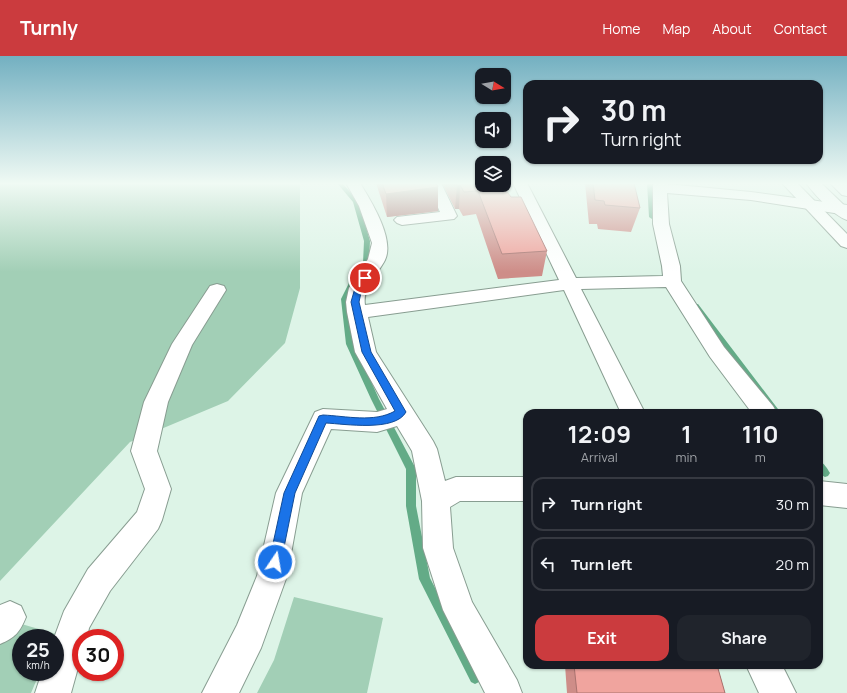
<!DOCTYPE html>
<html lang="en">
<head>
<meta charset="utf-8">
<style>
	:root { --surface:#171b24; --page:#20242c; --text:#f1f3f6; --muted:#9ea1a6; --line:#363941; --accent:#cb3b3e }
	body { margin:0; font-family:Manrope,sans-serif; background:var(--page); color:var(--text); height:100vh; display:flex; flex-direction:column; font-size:15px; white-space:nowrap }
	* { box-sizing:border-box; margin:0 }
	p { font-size:13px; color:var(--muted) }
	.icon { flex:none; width:22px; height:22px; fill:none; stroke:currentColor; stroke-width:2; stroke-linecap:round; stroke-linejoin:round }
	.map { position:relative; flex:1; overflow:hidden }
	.side { position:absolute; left:523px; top:353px; width:300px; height:260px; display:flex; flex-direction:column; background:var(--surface); border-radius:12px; box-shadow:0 1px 3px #0004 }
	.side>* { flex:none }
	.banner { position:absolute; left:523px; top:24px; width:300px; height:84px; border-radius:12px; box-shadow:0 1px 3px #0004; background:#171b24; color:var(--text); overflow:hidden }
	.needle { width:26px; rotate:101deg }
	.controls { position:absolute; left:475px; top:12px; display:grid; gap:8px }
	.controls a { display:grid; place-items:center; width:36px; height:36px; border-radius:8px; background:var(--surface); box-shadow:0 1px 3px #0004; font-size:20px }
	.speed { position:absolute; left:12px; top:573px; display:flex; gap:8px; font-size:20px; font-weight:700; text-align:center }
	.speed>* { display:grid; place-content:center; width:52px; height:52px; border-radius:50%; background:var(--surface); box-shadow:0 1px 3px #0004; line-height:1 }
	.speed small { font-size:10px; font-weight:400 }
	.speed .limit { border:6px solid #d22; background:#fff; color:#111 }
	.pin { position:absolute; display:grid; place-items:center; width:34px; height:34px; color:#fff; margin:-17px; border:2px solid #fff; border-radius:50%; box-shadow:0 1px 4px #0007 }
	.me { position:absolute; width:44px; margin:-22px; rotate:12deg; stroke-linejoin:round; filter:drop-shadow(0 0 3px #0008) }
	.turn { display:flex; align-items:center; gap:14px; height:84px; padding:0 12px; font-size:18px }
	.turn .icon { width:52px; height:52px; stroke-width:2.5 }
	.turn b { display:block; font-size:28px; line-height:34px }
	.eta { display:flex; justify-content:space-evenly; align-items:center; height:68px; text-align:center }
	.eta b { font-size:24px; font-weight:700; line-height:28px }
	.action { display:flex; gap:8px; margin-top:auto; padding:8px 12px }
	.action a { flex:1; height:46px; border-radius:12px; background:var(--accent); color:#fff; font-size:16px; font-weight:700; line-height:46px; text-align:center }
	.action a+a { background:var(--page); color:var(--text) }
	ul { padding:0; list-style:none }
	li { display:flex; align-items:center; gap:12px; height:54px; margin:0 8px 6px; padding:0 4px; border:2px solid var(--line); border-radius:12px }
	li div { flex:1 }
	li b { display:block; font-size:15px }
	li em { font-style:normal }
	header { display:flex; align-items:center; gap:24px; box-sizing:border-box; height:56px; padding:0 20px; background:var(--accent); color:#fff }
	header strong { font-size:19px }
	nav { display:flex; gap:22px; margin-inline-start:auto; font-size:14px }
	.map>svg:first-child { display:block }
	.green { fill:#a2cfb6 }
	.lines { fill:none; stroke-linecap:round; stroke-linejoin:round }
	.stream { fill:#63ab87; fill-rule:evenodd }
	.minor-casing { stroke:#889d91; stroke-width:2 }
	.highway-casing { stroke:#889d91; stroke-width:2 }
	.minor { fill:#fff; fill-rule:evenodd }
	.highway { fill:#fff; fill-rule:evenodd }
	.wall { fill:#ce8d88 }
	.shaded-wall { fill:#a8736f }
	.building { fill:#f0a49e; stroke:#a8736f }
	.route { fill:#1a73e8; stroke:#114b97 }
</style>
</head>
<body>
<header>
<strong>Turnly</strong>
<nav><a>Home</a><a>Map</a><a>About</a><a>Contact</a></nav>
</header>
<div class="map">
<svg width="847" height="637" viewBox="0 0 847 637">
	<rect width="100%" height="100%" fill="#ddf4e7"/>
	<!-- green -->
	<path class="green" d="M 0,127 L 300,127 L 300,232 L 285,287 L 228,345 L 130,386 L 0,525 Z
		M 294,541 L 383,562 L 367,637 L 257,637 L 274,604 Z
		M 18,567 L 56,578 L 54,582 L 21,582 L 21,616 L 40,616 L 31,637 L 0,637 L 0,587 Z"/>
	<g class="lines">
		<!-- stream -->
		<path class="stream" d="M 337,127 L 342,127 L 359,146 L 370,185 L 369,207 L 357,223 L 347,243 L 354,288 L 379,343 L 416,413 L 416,450 L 430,522 L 479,618 L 481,622 L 479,626 L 475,628 L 471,626 L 419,523 L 406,450 L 406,413 L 371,343 L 346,288 L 341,243 L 351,223 L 363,207 L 364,185 L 353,146 Z
			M 647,127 L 653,127 L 655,161 L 652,163 L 649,161 Z
			M 694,248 L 698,248 L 781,357 L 772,357 L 694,252 L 693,250 Z
			M 819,405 C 824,407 827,412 830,417 L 828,420 L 825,421 C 817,418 819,412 819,405 Z"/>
		<!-- minor casing -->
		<g class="minor-casing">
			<path id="minor" d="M 346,127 L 360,127 C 371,145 395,183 385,204 C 378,218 362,231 365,249 L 559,224 L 513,127 L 527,127 L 576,222 L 663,220 L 662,210 L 653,168 L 653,127 L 667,127 L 667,128 L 751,136 L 847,149 L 847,159 L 751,144 L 667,137 L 669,168 L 680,210 L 681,225 L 724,291 L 773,350 L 777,357 L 752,357 L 710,301 L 666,231 L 581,233 L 645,357 L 621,357 L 564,234 L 368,261 L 376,296 L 433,385 L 437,393 L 445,425 L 456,421 L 527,421 L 527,445 L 460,445 L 450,451 L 453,492 L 472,546 L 517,624 L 522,637 L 485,637 L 443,554 L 423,492 L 422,445 L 412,395 L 397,370 L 377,376 L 331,373 L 302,437 L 287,520 L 261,592 L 239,637 L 202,637 L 237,569 L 257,520 L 276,437 L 315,356 L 323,353 L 377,356 L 387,353 L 355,296 L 347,256 L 346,246 L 349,232 L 368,203 L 372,187 L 359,150 Z
				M 427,127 L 441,127 L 457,160 L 454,163 L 402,169 L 397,167 L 394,164 L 397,161 L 440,156 Z
				M 217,228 L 224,230 L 226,234 L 192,289 L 168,346 L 157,395 L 171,433 L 162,464 L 158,473 L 110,535 L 89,572 L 87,582 L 81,582 L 81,601 L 71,637 L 35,637 L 42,616 L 55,616 L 55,582 L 54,582 L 64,555 L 88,513 L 137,456 L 145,433 L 131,395 L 144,346 L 172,288 L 210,230 Z
				M 819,425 L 847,428 L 847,452 L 819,449 Z
				M 10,545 L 21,550 L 26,561 C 20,576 15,582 0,588 L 0,549 Z
				M 746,609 L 782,609 L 796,637 L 759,637 Z"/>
		</g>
		<!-- highway casing -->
		<g class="highway-casing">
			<path id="highway" d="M 782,127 L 797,127 L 847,178 L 847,192 L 841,190 Z
				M 806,127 L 821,127 L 847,152 L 847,164 C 834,160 814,138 806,127 Z
				M 830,127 L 845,127 L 847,128 L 847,140 L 842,139 Z"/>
		</g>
		<!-- minor -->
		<use href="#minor" class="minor"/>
		<!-- highway -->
		<use href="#highway" class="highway"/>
	</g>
	<!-- wall -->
	<path class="wall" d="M 376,127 L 436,127 L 438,131 L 438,155 L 387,161 Z
		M 442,127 L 482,127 L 547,195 L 542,220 L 498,223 L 476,158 L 463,160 L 459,153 L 455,153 Z
		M 585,127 L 634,127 L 640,152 L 631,176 L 598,173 L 597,168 L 589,168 Z
		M 565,609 L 717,609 L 725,637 L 567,637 Z"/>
	<!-- shaded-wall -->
	<path class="shaded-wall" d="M 460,129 L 459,153 L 455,153 L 457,130 Z
		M 438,131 L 438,155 L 387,161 L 386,138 Z"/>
	<!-- building -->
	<path class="building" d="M 382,127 L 436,127 L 438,131 L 386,138 Z
		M 455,127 L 482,127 L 482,129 L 502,129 L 511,141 L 521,141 L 547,195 L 502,198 L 478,135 L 464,136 L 460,129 L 457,130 Z
		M 593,127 L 634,127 L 640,152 L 605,149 L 604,145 L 595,144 Z
		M 574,609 L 717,609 L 725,637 L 577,637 Z"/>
	<!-- sky -->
	<linearGradient id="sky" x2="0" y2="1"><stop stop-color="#73b0c1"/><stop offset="0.59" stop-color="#f0faf4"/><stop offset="1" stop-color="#f0faf4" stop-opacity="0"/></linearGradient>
	<rect width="847" height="216" fill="url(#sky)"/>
	<!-- route -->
	<path class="route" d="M 365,220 L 368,222 L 362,232 L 359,246 L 371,296 L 406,356 C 395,376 345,368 326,367 L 295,437 L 281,506 L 279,510 L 275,512 L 270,510 L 269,506 L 284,437 L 319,360 L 323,359 C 346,360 374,367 395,355 L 362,296 L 351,246 L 355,232 L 362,221 Z"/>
</svg>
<div class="controls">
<a><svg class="needle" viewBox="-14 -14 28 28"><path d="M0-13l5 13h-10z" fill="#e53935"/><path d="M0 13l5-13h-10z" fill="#9ea1a6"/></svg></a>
<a><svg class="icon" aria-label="sound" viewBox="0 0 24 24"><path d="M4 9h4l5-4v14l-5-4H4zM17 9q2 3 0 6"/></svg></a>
<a><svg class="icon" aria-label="layers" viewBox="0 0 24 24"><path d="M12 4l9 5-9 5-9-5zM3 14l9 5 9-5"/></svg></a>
</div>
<div class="speed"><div>25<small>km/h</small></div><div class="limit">30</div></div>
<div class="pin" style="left:365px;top:222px;background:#d93025"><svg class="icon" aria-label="arrive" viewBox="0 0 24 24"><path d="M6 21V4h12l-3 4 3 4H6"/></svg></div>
<svg class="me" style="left:275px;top:506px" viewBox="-20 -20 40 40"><circle r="17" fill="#1a73e8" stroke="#fff" stroke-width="3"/><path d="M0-11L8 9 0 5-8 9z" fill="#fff"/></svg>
<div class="banner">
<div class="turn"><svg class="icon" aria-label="right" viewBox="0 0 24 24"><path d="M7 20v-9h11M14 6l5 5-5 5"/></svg><div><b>30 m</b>Turn right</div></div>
</div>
<section class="side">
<div class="eta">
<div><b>12:09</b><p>Arrival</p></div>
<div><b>1</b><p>min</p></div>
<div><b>110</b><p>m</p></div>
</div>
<ul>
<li><svg class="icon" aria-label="right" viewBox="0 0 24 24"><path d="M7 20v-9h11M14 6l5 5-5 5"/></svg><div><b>Turn right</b></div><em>30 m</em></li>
<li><svg class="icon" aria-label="left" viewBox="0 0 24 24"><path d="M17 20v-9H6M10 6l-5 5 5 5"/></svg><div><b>Turn left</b></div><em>20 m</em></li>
</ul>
<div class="action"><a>Exit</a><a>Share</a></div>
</section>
</div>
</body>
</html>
